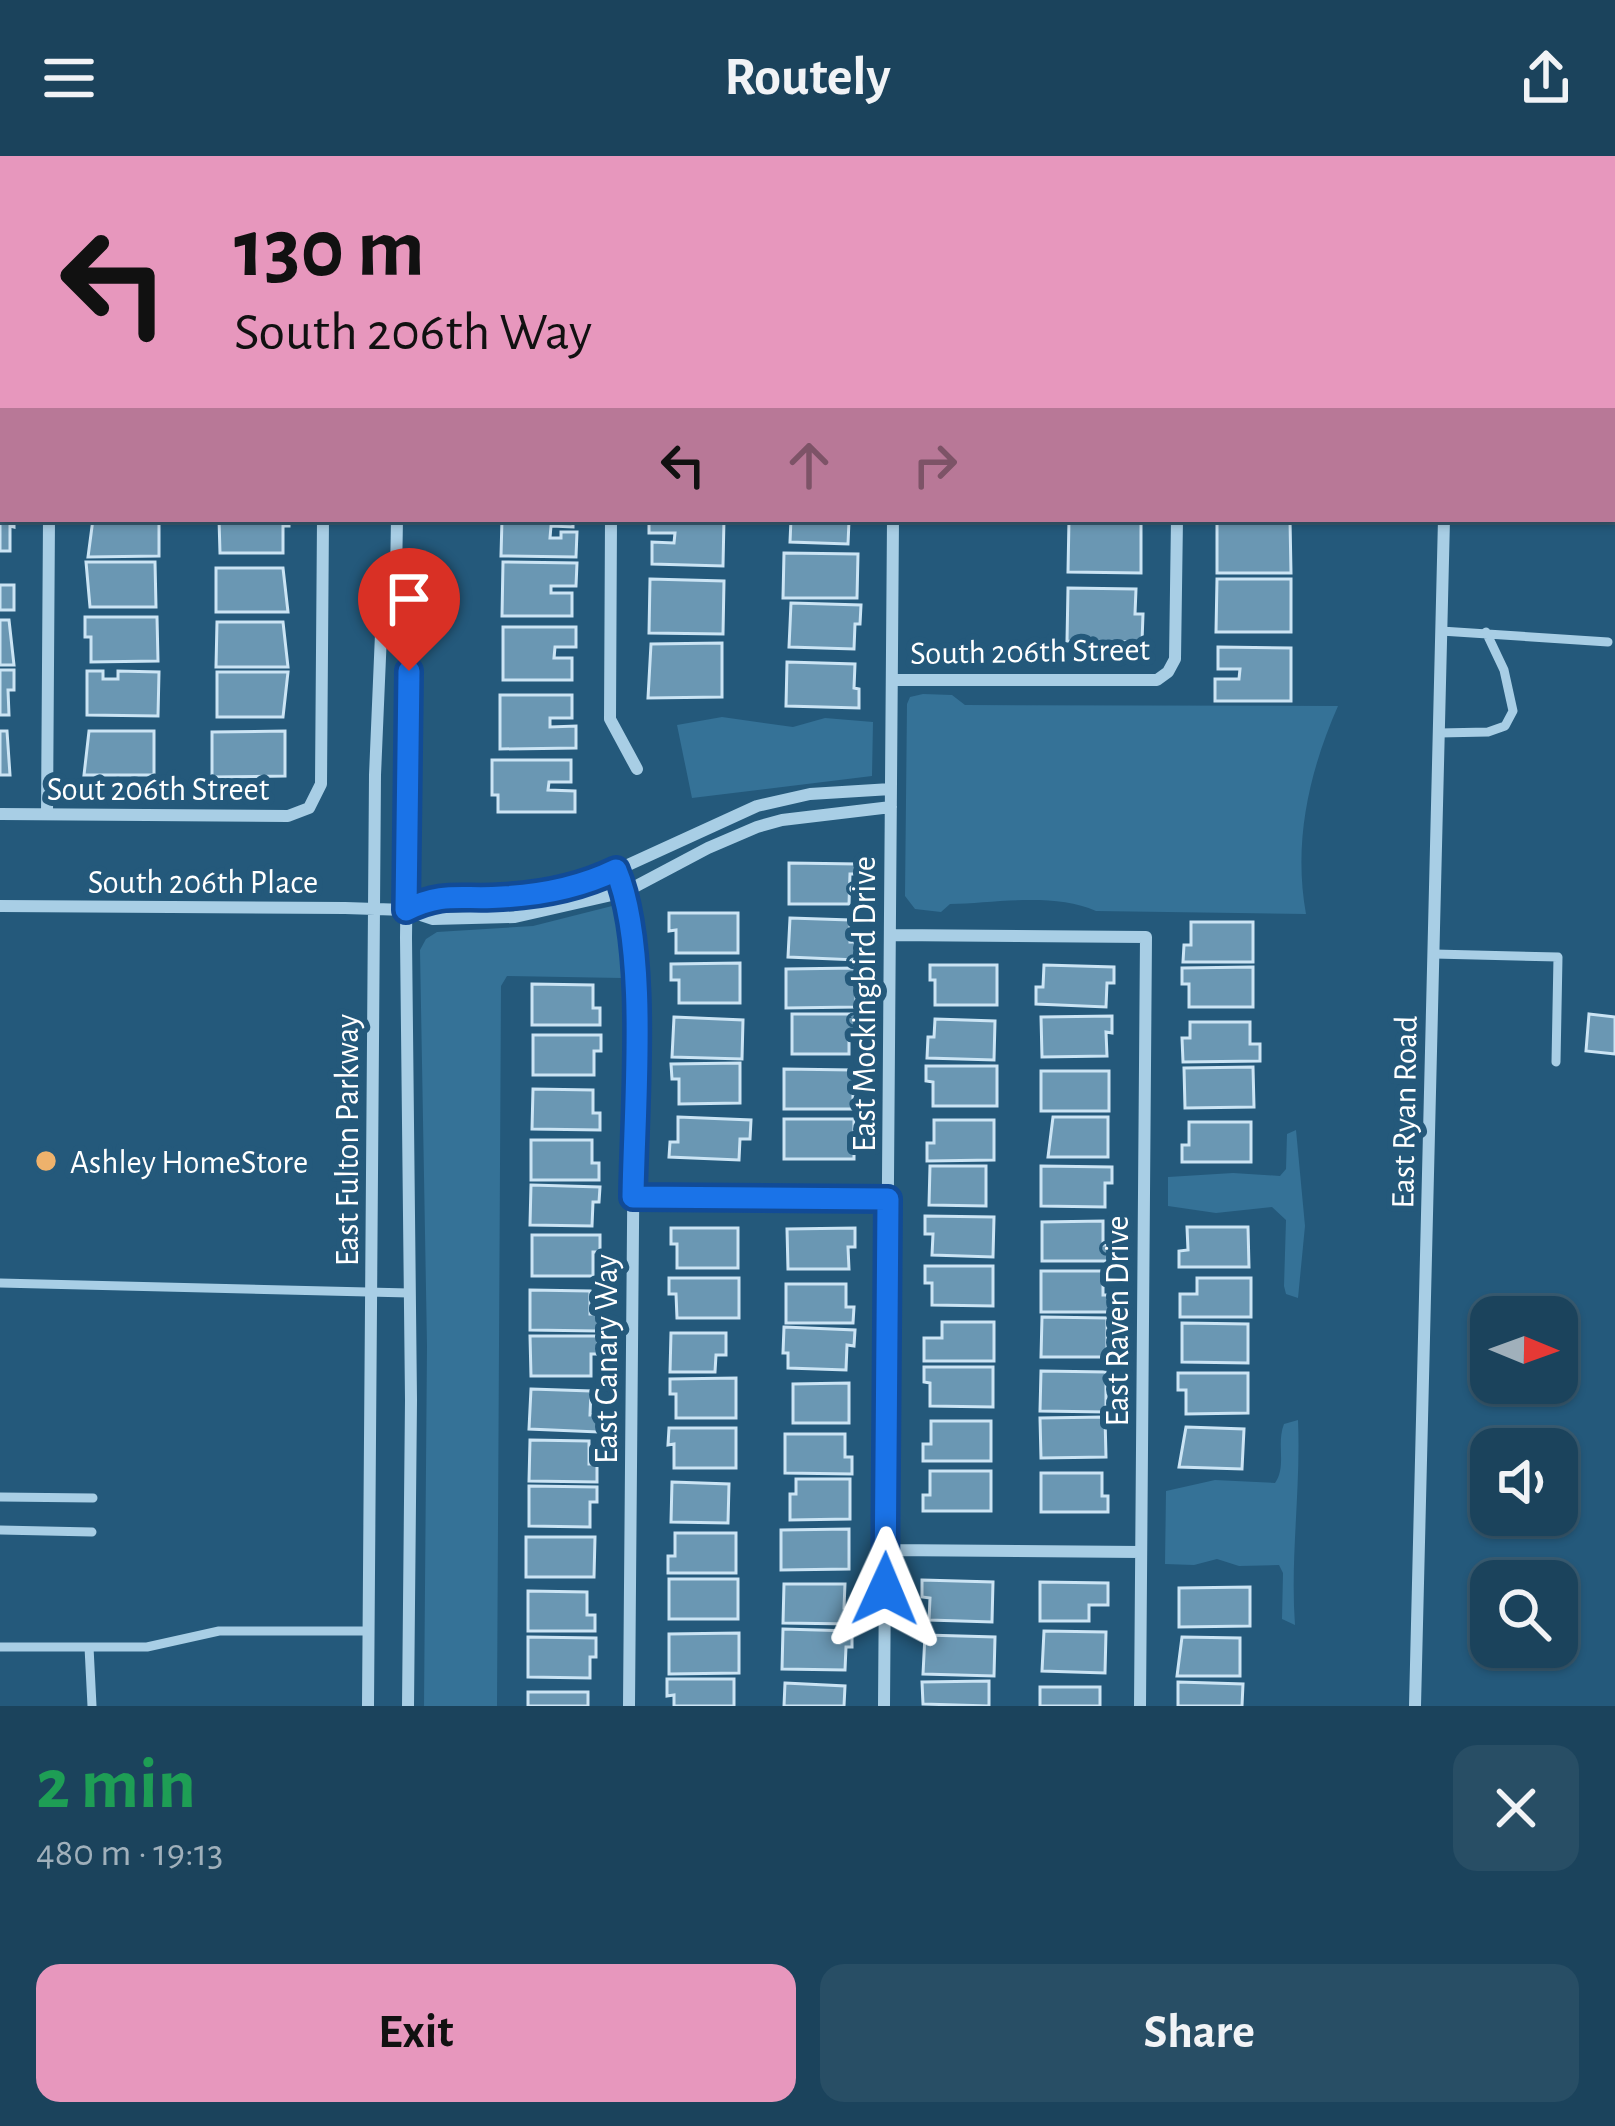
<!DOCTYPE html>
<html lang="en">
<head>
<meta charset="utf-8">
<style>
	:root { --surface:#1b435c; --page:#284e65; --text:#f1f3f6; --muted:#a0b0bb; --line:#395c72; --accent:#e797bd }
	body { margin:0; font-family:"Alegreya Sans",sans-serif; background:var(--page); color:var(--text); height:100vh; display:flex; flex-direction:column; font-size:45px; white-space:nowrap }
	* { box-sizing:border-box; margin:0 }
	p { font-size:39px; color:var(--muted) }
	.icon { flex:none; width:66px; height:66px; fill:none; stroke:currentColor; stroke-width:2; stroke-linecap:round; stroke-linejoin:round }
	.map { position:relative; height:1550px; overflow:hidden }
	.side { display:flex; flex-direction:column; background:var(--surface); flex:1 }
	.side>* { flex:none }
	.banner { position:absolute; left:0px; top:0px; width:1617px; height:366px; box-shadow:0 3px 9px #0004,0 0 0 3px var(--line); background:#e797bd; color:#111; overflow:hidden }
	.needle { width:78px; rotate:91deg }
	.controls { position:absolute; left:1470px; top:1140px; display:grid; gap:24px }
	.controls a { display:grid; place-items:center; width:108px; height:108px; border-radius:24px; background:var(--surface); box-shadow:0 3px 9px #0004,0 0 0 3px var(--line); font-size:60px }
	.pin { position:absolute; display:grid; place-items:center; width:102px; height:102px; color:#fff; margin:-123px -51px; border-radius:50% 50% 50% 0; rotate:-45deg; box-shadow:0 0 12px #0007 }
	.pin .icon { rotate:45deg }
	.me { position:absolute; width:132px; margin:-66px; rotate:1deg; stroke-linejoin:round; filter:drop-shadow(0 0 9px #0008) }
	.turn { display:flex; align-items:center; gap:42px; height:252px; padding:0 36px; font-size:54px }
	.turn .icon { width:156px; height:156px; stroke-width:2.5 }
	.turn b { display:block; font-size:84px; line-height:102px }
	.lanes { display:flex; align-items:center; height:114px; padding:0 36px; background:#0003; justify-content:center; gap:60px; direction:ltr }
	.lanes .off { opacity:.35 }
	.round { display:grid; place-items:center; flex:none; width:126px; height:126px; border-radius:24px; background:var(--page) }
	.headline { display:flex; align-items:center; justify-content:space-between; height:204px; padding:0 36px }
	h1 { font-size:72px; font-weight:700; line-height:90px; color:#1e9e55 }
	.button { display:flex; gap:24px; margin-top:auto; padding:24px 36px }
	.button a { flex:1; height:138px; border-radius:24px; background:var(--accent); color:#111; font-size:48px; font-weight:700; line-height:138px; text-align:center }
	.button a+a { background:var(--page); color:var(--text) }
	header { display:flex; justify-content:space-between; align-items:center; height:156px; padding:0 36px; background:var(--surface); font-size:54px; font-weight:700 }
	.map>svg:first-child { display:block }
	.green { fill:#357297 }
	.building { fill:#6a97b3; stroke:#cbe4f4; stroke-width:3 }
	.lines { fill:none; stroke-linecap:round; stroke-linejoin:round }
	.service { stroke:#a8cee5; stroke-width:9 }
	.minor { stroke:#a8cee5; stroke-width:12 }
	.route-casing { stroke:#114b97; stroke-width:30 }
	.route { stroke:#1a73e8; stroke-width:21 }
	.poi-dot { fill:#eeb26c; stroke:#24597b; stroke-width:4.5 }
	.labels { text-anchor:middle; stroke-width:12; stroke-linejoin:round; paint-order:stroke }
	.street-label { font-size:33px; fill:#fff; stroke:#24597b }
	.poi-label { font-size:33px; fill:#fff; stroke:#24597b; text-anchor:start }
</style>
</head>
<body>
<header><svg class="icon" aria-label="menu" viewBox="0 0 24 24"><path d="M4 6h16M4 12h16M4 18h16"/></svg>Routely<svg class="icon" aria-label="share" viewBox="0 0 24 24"><path d="M12 15V3M7 8l5-5 5 5M5 13v7h14v-7"/></svg></header>
<div class="map">
<svg width="1615" height="1550" viewBox="0 0 1615 1550">
	<rect width="100%" height="100%" fill="#24597b"/>
	<!-- green -->
	<path class="green" d="M 923,538 L 952,539 L 965,549 L 1338,550 C 1309,616 1293,686 1306,758 L 1096,755 C 1054,736 995,747 950,748 L 941,756 L 915,753 L 905,740 L 907,548 L 910,541 Z
		M 722,561 L 793,571 L 825,562 L 873,566 L 872,620 L 692,642 L 677,569 Z
		M 616,749 L 622,822 L 507,820 L 501,830 L 497,1550 L 424,1550 L 427,1190 L 420,794 L 426,783 L 437,776 L 533,770 Z
		M 1296,974 L 1305,1070 L 1298,1142 L 1286,1138 L 1284,1130 L 1286,1064 L 1272,1051 L 1216,1057 L 1168,1050 L 1168,1021 L 1233,1017 L 1280,1020 L 1286,1013 L 1287,978 Z
		M 1298,1264 C 1301,1333 1290,1401 1295,1469 L 1282,1463 L 1283,1417 L 1279,1409 L 1239,1410 L 1217,1403 L 1194,1409 L 1165,1408 L 1166,1335 L 1215,1324 L 1275,1327 C 1287,1310 1276,1288 1284,1268 Z"/>
	<!-- building -->
	<path class="building" d="M 0,351 L 3,363 L 14,363 L 14,371 L 10,370 L 10,395 L 0,395 Z
		M 93,363 L 159,363 L 159,400 L 88,401 Z
		M 219,363 L 289,363 L 289,370 L 283,370 L 283,397 L 220,397 Z
		M 502,363 L 573,363 L 573,371 L 551,370 L 550,382 L 561,382 L 561,376 L 577,376 L 576,401 L 501,400 Z
		M 649,363 L 724,363 L 723,410 L 652,408 L 652,386 L 674,387 L 675,377 L 649,377 Z
		M 791,363 L 856,363 L 856,365 L 849,365 L 848,388 L 790,386 Z
		M 1069,363 L 1141,364 L 1141,417 L 1068,416 Z
		M 1290,364 L 1291,417 L 1217,417 L 1217,365 Z
		M 784,397 L 858,398 L 857,442 L 783,442 Z
		M 86,406 L 155,406 L 156,451 L 90,451 Z
		M 503,406 L 577,407 L 576,430 L 551,430 L 551,437 L 572,437 L 572,460 L 502,460 Z
		M 216,412 L 283,412 L 288,456 L 216,456 Z
		M 650,423 L 724,425 L 723,478 L 649,477 Z
		M 1217,423 L 1291,423 L 1291,476 L 1216,476 Z
		M 0,429 L 14,429 L 14,454 L 0,454 Z
		M 1068,432 L 1136,433 L 1135,458 L 1143,458 L 1142,486 L 1067,485 Z
		M 791,447 L 861,449 L 860,468 L 855,468 L 854,493 L 789,491 Z
		M 85,461 L 157,461 L 158,505 L 91,506 L 91,481 L 85,481 Z
		M 0,464 L 9,464 L 14,509 L 0,509 Z
		M 217,466 L 283,466 L 288,511 L 216,511 Z
		M 503,471 L 576,471 L 576,491 L 555,491 L 554,502 L 572,502 L 572,524 L 503,524 Z
		M 722,487 L 722,541 L 648,542 L 651,488 Z
		M 1218,491 L 1291,492 L 1291,545 L 1215,545 L 1215,523 L 1239,523 L 1240,513 L 1218,513 Z
		M 787,506 L 855,508 L 854,532 L 859,533 L 859,552 L 786,550 Z
		M 0,514 L 14,514 L 14,534 L 8,534 L 9,559 L 0,559 Z
		M 87,515 L 103,515 L 103,523 L 118,523 L 118,515 L 159,516 L 158,560 L 87,559 Z
		M 217,516 L 288,516 L 283,561 L 217,561 Z
		M 500,539 L 572,539 L 572,562 L 550,562 L 550,571 L 576,570 L 576,592 L 500,593 Z
		M 0,575 L 7,575 L 10,619 L 0,619 Z
		M 89,575 L 154,575 L 154,619 L 84,619 Z
		M 285,575 L 285,620 L 212,621 L 212,576 Z
		M 492,604 L 571,604 L 571,626 L 549,626 L 548,634 L 575,635 L 575,656 L 498,656 L 498,639 L 492,639 Z
		M 789,707 L 858,708 L 858,718 L 850,718 L 849,748 L 789,748 Z
		M 669,757 L 738,757 L 738,797 L 676,797 L 676,774 L 669,775 Z
		M 790,762 L 850,764 L 850,786 L 857,786 L 857,804 L 788,801 Z
		M 1191,766 L 1253,766 L 1253,806 L 1183,806 L 1184,789 L 1191,789 Z
		M 740,807 L 740,847 L 679,847 L 679,824 L 671,824 L 671,808 Z
		M 930,809 L 997,809 L 997,849 L 935,849 L 935,824 L 930,824 Z
		M 1044,809 L 1114,811 L 1114,827 L 1107,827 L 1106,851 L 1036,848 L 1036,831 L 1043,831 Z
		M 1253,811 L 1253,851 L 1189,851 L 1189,828 L 1182,828 L 1182,812 Z
		M 856,812 L 856,851 L 786,852 L 786,813 Z
		M 532,828 L 593,829 L 593,852 L 600,852 L 600,869 L 532,869 Z
		M 792,858 L 857,858 L 857,879 L 849,879 L 849,898 L 792,898 Z
		M 1589,858 L 1615,861 L 1615,898 L 1586,895 Z
		M 1112,860 L 1112,877 L 1106,876 L 1107,900 L 1042,901 L 1041,861 Z
		M 674,861 L 743,864 L 742,903 L 672,901 Z
		M 935,863 L 995,865 L 994,904 L 927,902 L 928,881 L 934,881 Z
		M 1190,866 L 1250,866 L 1250,888 L 1260,888 L 1260,905 L 1183,906 L 1182,882 L 1190,882 Z
		M 533,879 L 601,879 L 601,895 L 594,895 L 594,919 L 533,919 Z
		M 740,907 L 740,947 L 679,948 L 679,923 L 672,923 L 671,908 Z
		M 926,910 L 997,910 L 997,950 L 933,950 L 933,926 L 926,925 Z
		M 1253,911 L 1254,951 L 1185,952 L 1184,912 Z
		M 784,913 L 853,914 L 853,953 L 784,953 Z
		M 1041,915 L 1109,915 L 1109,955 L 1041,955 Z
		M 533,933 L 593,934 L 593,957 L 600,957 L 600,974 L 532,973 Z
		M 678,961 L 751,964 L 750,983 L 740,983 L 739,1004 L 669,1001 L 670,986 L 678,986 Z
		M 1053,961 L 1108,961 L 1108,1001 L 1048,1001 Z
		M 784,963 L 854,963 L 854,1003 L 784,1003 Z
		M 934,964 L 994,964 L 994,1004 L 927,1005 L 927,987 L 934,987 Z
		M 1189,966 L 1251,966 L 1251,1006 L 1182,1006 L 1182,989 L 1189,989 Z
		M 531,984 L 592,984 L 592,1007 L 599,1007 L 599,1024 L 531,1024 Z
		M 930,1010 L 986,1010 L 986,1050 L 929,1049 Z
		M 1041,1010 L 1112,1011 L 1112,1027 L 1105,1027 L 1105,1051 L 1041,1050 Z
		M 531,1029 L 600,1031 L 599,1046 L 593,1046 L 592,1070 L 530,1069 Z
		M 925,1060 L 994,1061 L 993,1101 L 932,1099 L 933,1078 L 925,1078 Z
		M 1103,1065 L 1103,1089 L 1112,1089 L 1111,1105 L 1042,1105 L 1042,1066 Z
		M 1187,1071 L 1248,1071 L 1249,1111 L 1179,1111 L 1179,1095 L 1188,1094 Z
		M 671,1072 L 738,1072 L 738,1112 L 677,1112 L 677,1088 L 671,1088 Z
		M 855,1072 L 855,1091 L 848,1091 L 849,1113 L 788,1113 L 787,1073 Z
		M 532,1079 L 600,1079 L 600,1096 L 593,1096 L 593,1120 L 532,1120 Z
		M 925,1110 L 993,1110 L 993,1150 L 932,1149 L 932,1127 L 925,1127 Z
		M 1041,1115 L 1103,1115 L 1103,1139 L 1109,1139 L 1109,1156 L 1041,1156 Z
		M 669,1122 L 739,1122 L 739,1162 L 677,1162 L 676,1138 L 669,1138 Z
		M 1197,1122 L 1251,1122 L 1251,1161 L 1180,1161 L 1180,1138 L 1197,1138 Z
		M 786,1128 L 846,1128 L 846,1151 L 854,1151 L 853,1167 L 786,1167 Z
		M 530,1134 L 590,1135 L 590,1158 L 598,1158 L 598,1175 L 530,1174 Z
		M 1506,1154 L 1564,1155 L 1564,1174 L 1557,1174 L 1557,1161 L 1506,1161 Z
		M 1042,1161 L 1107,1162 L 1107,1201 L 1041,1201 Z
		M 942,1166 L 994,1166 L 994,1205 L 924,1205 L 924,1182 L 942,1182 Z
		M 1182,1167 L 1248,1168 L 1248,1207 L 1182,1206 Z
		M 784,1171 L 855,1174 L 854,1190 L 847,1189 L 846,1214 L 788,1212 L 788,1197 L 783,1197 Z
		M 671,1177 L 726,1177 L 726,1199 L 716,1199 L 715,1216 L 670,1216 Z
		M 530,1180 L 598,1180 L 598,1198 L 591,1198 L 591,1220 L 531,1220 Z
		M 924,1211 L 993,1211 L 993,1251 L 930,1250 L 930,1227 L 924,1226 Z
		M 1041,1215 L 1106,1216 L 1106,1256 L 1040,1255 Z
		M 1178,1217 L 1248,1217 L 1248,1257 L 1186,1258 L 1186,1234 L 1178,1234 Z
		M 736,1222 L 736,1262 L 676,1262 L 676,1238 L 670,1238 L 670,1223 Z
		M 849,1227 L 849,1267 L 793,1267 L 793,1228 Z
		M 531,1233 L 591,1235 L 590,1259 L 599,1259 L 598,1276 L 529,1273 Z
		M 1105,1261 L 1106,1301 L 1041,1302 L 1040,1262 Z
		M 931,1265 L 991,1265 L 991,1305 L 923,1305 L 923,1288 L 931,1288 Z
		M 1186,1271 L 1244,1273 L 1242,1313 L 1179,1311 Z
		M 669,1272 L 736,1272 L 736,1312 L 674,1312 L 674,1288 L 668,1289 Z
		M 785,1278 L 845,1278 L 845,1301 L 852,1301 L 852,1318 L 785,1317 Z
		M 530,1284 L 589,1285 L 589,1308 L 597,1308 L 597,1326 L 529,1325 Z
		M 930,1315 L 991,1315 L 991,1355 L 923,1355 L 923,1339 L 930,1339 Z
		M 1041,1317 L 1102,1317 L 1102,1340 L 1108,1340 L 1108,1356 L 1041,1356 Z
		M 796,1323 L 850,1323 L 850,1363 L 790,1364 L 790,1338 L 796,1338 Z
		M 672,1326 L 729,1328 L 728,1367 L 671,1366 Z
		M 529,1330 L 597,1331 L 597,1346 L 590,1346 L 590,1371 L 529,1370 Z
		M 849,1373 L 849,1413 L 781,1414 L 781,1374 Z
		M 675,1377 L 736,1377 L 736,1417 L 668,1417 L 668,1400 L 675,1400 Z
		M 526,1381 L 595,1381 L 594,1421 L 526,1421 Z
		M 669,1423 L 738,1423 L 738,1463 L 669,1463 Z
		M 922,1424 L 993,1426 L 992,1466 L 929,1464 L 930,1442 L 922,1441 Z
		M 1040,1426 L 1108,1427 L 1108,1449 L 1089,1449 L 1089,1465 L 1040,1465 Z
		M 784,1428 L 845,1428 L 844,1452 L 851,1452 L 851,1468 L 783,1467 Z
		M 1250,1431 L 1250,1470 L 1179,1471 L 1179,1432 Z
		M 528,1435 L 587,1436 L 587,1459 L 595,1459 L 595,1475 L 528,1475 Z
		M 783,1473 L 852,1475 L 852,1491 L 846,1491 L 845,1514 L 782,1513 Z
		M 1044,1475 L 1106,1476 L 1105,1517 L 1042,1515 Z
		M 739,1477 L 739,1517 L 669,1518 L 669,1478 Z
		M 925,1479 L 995,1481 L 994,1520 L 923,1518 Z
		M 528,1481 L 596,1482 L 596,1501 L 590,1501 L 590,1522 L 528,1521 Z
		M 1182,1481 L 1240,1482 L 1240,1520 L 1177,1520 Z
		M 667,1523 L 734,1523 L 734,1550 L 674,1550 L 674,1539 L 667,1540 Z
		M 989,1525 L 989,1550 L 923,1548 L 922,1526 Z
		M 1178,1526 L 1243,1528 L 1242,1550 L 1178,1550 Z
		M 785,1527 L 845,1530 L 844,1550 L 784,1550 Z
		M 1040,1531 L 1100,1531 L 1100,1550 L 1040,1550 Z
		M 528,1536 L 588,1536 L 588,1550 L 528,1550 Z"/>
	<g class="lines">
		<!-- service -->
		<path class="service" d="M 1441,475 L 1608,486
			M 1439,577 L 1488,576 L 1505,570 L 1513,555 L 1504,514 L 1486,476
			M 1434,798 L 1558,801 L 1556,906
			M 0,1127 L 409,1137
			M 0,1341 L 93,1342
			M 0,1374 L 92,1376
			M 0,1491 L 147,1491 L 219,1475 L 369,1475
			M 89,1491 L 92,1550"/>
		<!-- minor -->
		<path class="minor" d="M 42,0 L 45,3
			M 204,0 L 204,3
			M 385,0 L 385,3
			M 895,0 L 895,3
			M 1179,0 L 1179,3
			M 413,3 L 413,0
			M 614,3 L 614,0
			M 1453,3 L 1453,0
			M 611,363 L 610,563 L 637,613
			M 396,422 L 410,474 L 406,782 L 411,1244 L 408,1550
			M 892,524 L 1157,524 L 1168,516 L 1175,503 L 1177,363
			M 0,658 L 288,660 L 309,652 L 321,628 L 323,363
			M 47,658 L 49,363
			M 616,714 L 625,736 L 635,832 L 629,1550
			M 0,750 L 345,752 L 406,754 L 433,763 L 515,761 L 625,736 L 708,692 L 757,671 L 782,664 L 891,651
			M 407,754 L 433,742 L 500,741 L 564,732 L 606,719 L 757,650 L 810,638 L 891,633
			M 890,779 L 1146,781 L 1140,1550
			M 633,1041 L 888,1043
			M 886,1394 L 1141,1396
			M 368,1550 L 375,619 L 381,478 L 396,420 L 397,363
			M 884,1550 L 893,363
			M 1415,1550 L 1444,363"/>
	</g>
	<g class="lines">
		<!-- route casing -->
		<g class="route-casing">
			<path id="route" d="M 409,515 L 406,754 C 445,735 461,744 502,741 C 540,739 581,731 616,714 C 649,792 634,953 633,1041 L 888,1043 L 885,1433"/>
		</g>
		<!-- route -->
		<use href="#route" class="route"/>
	</g>
	<!-- markers -->
	<circle class="poi-dot" cx="46" cy="1005" r="12"/>
	<g class="labels">
		<!-- street labels -->
		<g class="street-label">
			<text transform="translate(1030 494) rotate(-1)" y="12">South 206th Street</text>
			<text x="158" y="644">Sout 206th Street</text>
			<text x="203" y="737">South 206th Place</text>
			<text transform="translate(863 848) rotate(-90)" y="12">East Mockingbird Drive</text>
			<text transform="translate(1403 956) rotate(-89)" y="12">East Ryan Road</text>
			<text transform="translate(346 984) rotate(-90)" y="12">East Fulton Parkway</text>
			<text transform="translate(1116 1165) rotate(-90)" y="12">East Raven Drive</text>
			<text transform="translate(605 1203) rotate(-90)" y="12">East Canary Way</text>
		</g>
		<!-- poi labels -->
		<g class="poi-label">
			<text x="70" y="1017">Ashley HomeStore</text>
		</g>
	</g>
</svg>
<div class="controls">
<a><svg class="needle" viewBox="-14 -14 28 28"><path d="M0-13l5 13h-10z" fill="#e53935"/><path d="M0 13l5-13h-10z" fill="#a0b0bb"/></svg></a>
<a><svg class="icon" aria-label="sound" viewBox="0 0 24 24"><path d="M4 9h4l5-4v14l-5-4H4zM17 9q2 3 0 6"/></svg></a>
<a><svg class="icon" aria-label="search" viewBox="0 0 24 24"><circle cx="10" cy="10" r="6"/><path d="M15 15l6 6"/></svg></a>
</div>
<div class="pin" style="left:409px;top:515px;background:#d93025"><svg class="icon" aria-label="arrive" viewBox="0 0 24 24"><path d="M6 21V4h12l-3 4 3 4H6"/></svg></div>
<svg class="me" style="left:885px;top:1433px" viewBox="-20 -20 40 40"><path d="M0-17L14 15 0 8-14 15z" fill="#1a73e8" stroke="#fff" stroke-width="4"/></svg>
<div class="banner">
<div class="turn"><svg class="icon" aria-label="left" viewBox="0 0 24 24"><path d="M17 20v-9H6M10 6l-5 5 5 5"/></svg><div><b>130 m</b>South 206th Way</div></div>
<div class="lanes"><svg class="icon" aria-label="left" viewBox="0 0 24 24"><path d="M17 20v-9H6M10 6l-5 5 5 5"/></svg><svg class="icon off" aria-label="ahead" viewBox="0 0 24 24"><path d="M12 20V5M6 11l6-6 6 6"/></svg><svg class="icon off" aria-label="right" viewBox="0 0 24 24"><path d="M7 20v-9h11M14 6l5 5-5 5"/></svg></div>
</div>
</div>
<section class="side">
<div class="headline"><div><h1>2 min</h1><p>480 m · 19:13</p></div><a class="round"><svg class="icon" aria-label="close" viewBox="0 0 24 24"><path d="M6 6l12 12M18 6L6 18"/></svg></a></div>
<div class="button"><a>Exit</a><a>Share</a></div>
</section>
</body>
</html>
